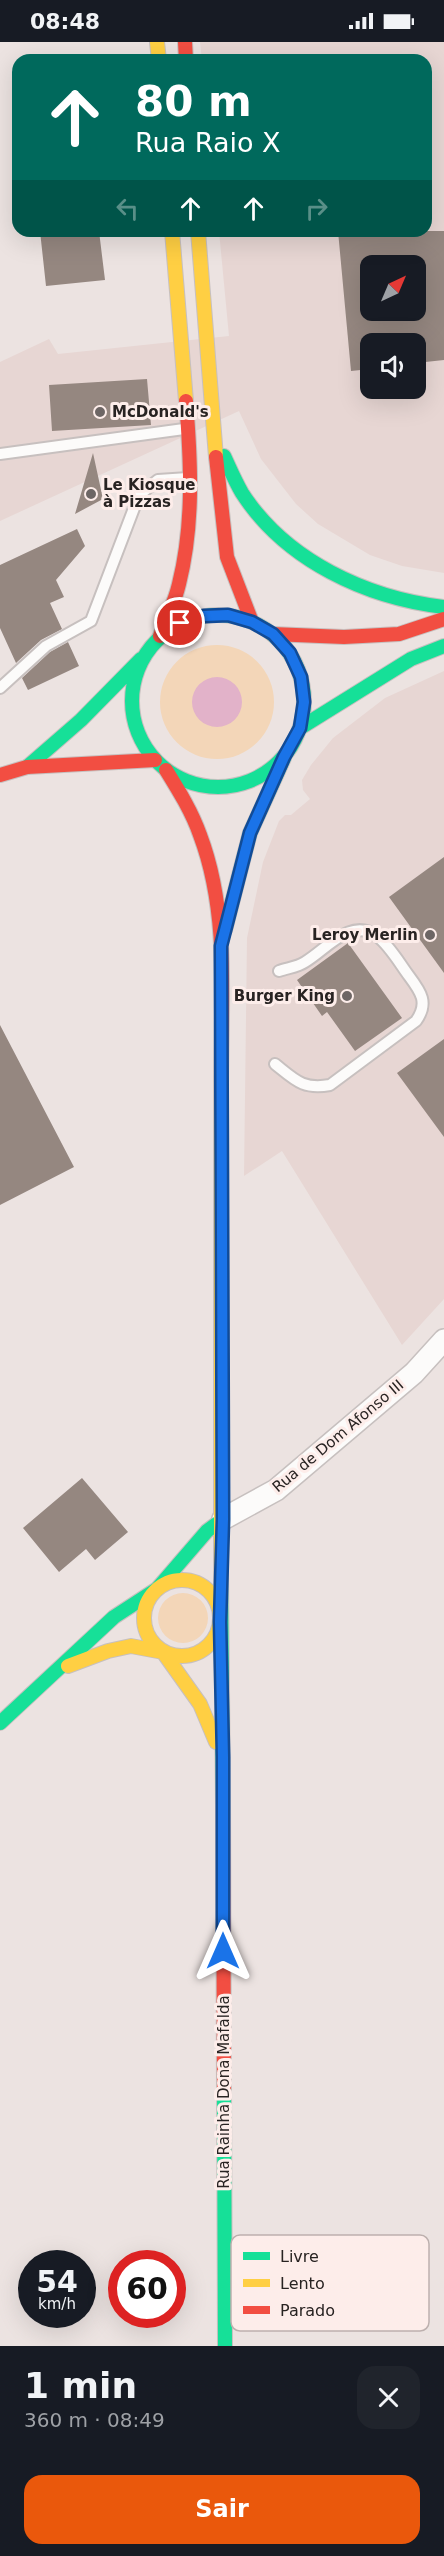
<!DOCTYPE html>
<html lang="pt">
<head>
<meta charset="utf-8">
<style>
	:root { --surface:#171b24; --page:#20242c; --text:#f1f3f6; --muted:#9ea1a6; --accent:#ea580c }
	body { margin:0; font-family:"DejaVu Sans",sans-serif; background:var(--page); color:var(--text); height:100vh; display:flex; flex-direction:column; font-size:22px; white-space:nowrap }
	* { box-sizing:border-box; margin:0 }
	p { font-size:20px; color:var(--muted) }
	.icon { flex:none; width:33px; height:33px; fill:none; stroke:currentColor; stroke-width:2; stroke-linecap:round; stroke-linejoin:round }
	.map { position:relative; height:2304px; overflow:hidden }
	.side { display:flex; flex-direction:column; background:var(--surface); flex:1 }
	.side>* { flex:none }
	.hud { position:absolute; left:12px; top:12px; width:420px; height:183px; border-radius:18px; box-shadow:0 6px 24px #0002; background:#00695c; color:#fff; overflow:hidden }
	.needle { width:39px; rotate:44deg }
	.fabs { position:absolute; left:360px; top:213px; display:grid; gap:12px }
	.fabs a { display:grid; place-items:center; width:66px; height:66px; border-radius:12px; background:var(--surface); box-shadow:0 6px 24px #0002; font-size:30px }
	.speed { position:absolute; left:18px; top:2208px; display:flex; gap:12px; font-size:30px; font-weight:700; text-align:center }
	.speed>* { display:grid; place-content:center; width:78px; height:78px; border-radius:50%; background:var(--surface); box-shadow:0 6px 24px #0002; line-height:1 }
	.speed small { font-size:15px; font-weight:400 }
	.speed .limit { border:9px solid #d22; background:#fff; color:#111 }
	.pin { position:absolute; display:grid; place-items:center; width:51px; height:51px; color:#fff; margin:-26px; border:3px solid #fff; border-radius:50%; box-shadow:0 2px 6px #0007 }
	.me { position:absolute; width:66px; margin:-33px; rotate:0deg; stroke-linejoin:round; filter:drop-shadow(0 0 4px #0008) }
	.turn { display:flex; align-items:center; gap:21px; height:126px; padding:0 24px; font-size:27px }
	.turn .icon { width:78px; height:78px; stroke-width:2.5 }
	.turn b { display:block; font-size:42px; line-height:51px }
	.lanes { display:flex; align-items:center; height:57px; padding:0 24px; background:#0003; justify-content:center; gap:30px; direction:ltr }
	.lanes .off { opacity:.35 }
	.round { display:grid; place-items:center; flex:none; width:63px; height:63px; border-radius:18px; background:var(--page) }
	.head { display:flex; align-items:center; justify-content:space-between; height:102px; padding:0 24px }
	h1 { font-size:36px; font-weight:700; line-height:45px }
	.primary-button { display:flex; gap:12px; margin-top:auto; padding:12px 24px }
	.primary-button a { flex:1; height:69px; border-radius:18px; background:var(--accent); color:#fff; font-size:24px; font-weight:700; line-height:69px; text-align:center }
	.status { display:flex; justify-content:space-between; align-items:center; height:42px; padding:0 30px; background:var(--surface); direction:ltr }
	.status svg { height:16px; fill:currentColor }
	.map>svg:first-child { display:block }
	.built { fill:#e7d6d3; fill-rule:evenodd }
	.green { fill:#f3d6b8 }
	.water { fill:#e2b2c9 }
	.building { fill:#958780; fill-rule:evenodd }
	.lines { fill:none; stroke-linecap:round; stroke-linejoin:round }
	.lane-casing { stroke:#c7c0bf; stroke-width:14 }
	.street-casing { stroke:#c7c0bf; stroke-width:24 }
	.fast-casing { stroke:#c7c0bf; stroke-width:16 }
	.slow-casing { stroke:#c7c0bf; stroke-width:16 }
	.jam-casing { stroke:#c7c0bf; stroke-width:16 }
	.lane { stroke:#fcfbfa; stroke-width:10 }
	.street { stroke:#fcfbfa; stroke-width:21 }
	.fast { stroke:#16e098; stroke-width:14 }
	.slow { stroke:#ffcf43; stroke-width:14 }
	.jam { stroke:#f24e42; stroke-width:14 }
	.route-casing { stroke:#114b97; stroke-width:15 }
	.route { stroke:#1a73e8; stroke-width:10 }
	.poi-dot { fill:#6d6665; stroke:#fdedea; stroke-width:2 }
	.labels { text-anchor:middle; stroke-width:6; stroke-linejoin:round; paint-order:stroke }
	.poi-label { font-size:15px; font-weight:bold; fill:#282322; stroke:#fdedea; text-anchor:start }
	.street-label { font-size:15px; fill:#282322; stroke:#fdedea }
	.key { fill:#fdedea; stroke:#bdb0ae; stroke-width:1.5 }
	.key-label { font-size:16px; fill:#282322 }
</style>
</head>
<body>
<div class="status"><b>08:48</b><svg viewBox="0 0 49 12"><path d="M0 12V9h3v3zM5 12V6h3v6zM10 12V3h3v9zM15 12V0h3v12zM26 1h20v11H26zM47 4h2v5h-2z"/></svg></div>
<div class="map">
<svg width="444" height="2304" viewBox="0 0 444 2304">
	<rect width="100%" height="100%" fill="#ece3e1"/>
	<!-- built -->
	<path class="built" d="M 200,0 L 444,0 L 444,531 L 402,524 L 370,513 L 318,482 L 296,462 L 261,417 L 239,369 L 0,479 L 0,320 L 49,297 L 58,312 L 229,294 L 219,189 L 426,189 L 426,18 L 202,18 ZM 370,224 L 416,224 L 416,268 L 370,268 ZM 370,302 L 416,302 L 416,346 L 370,346 Z
		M 444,629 L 444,1257 L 402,1303 L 282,1109 L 244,1134 L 247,896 L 263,820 L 279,779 L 285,773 L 291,773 L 310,757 L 303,748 L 302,738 L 311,723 L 333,696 L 385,656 Z"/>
	<!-- green -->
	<path class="green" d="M160 660a57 57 0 1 1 114 0a57 57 0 1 1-114 0Z
		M158 1576a25 25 0 1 1 50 0a25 25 0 1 1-50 0Z"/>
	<!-- water -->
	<path class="water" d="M192 660a25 25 0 1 1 50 0a25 25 0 1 1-50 0Z"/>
	<!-- building -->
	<path class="building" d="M 40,189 L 99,189 L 105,238 L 46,244 Z
		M 338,189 L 444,189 L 444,318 L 416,321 L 416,302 L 370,302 L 370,327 L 351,329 ZM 370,224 L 416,224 L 416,268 L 370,268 Z
		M 147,337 L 151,383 L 52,389 L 49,343 Z
		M 93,411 L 103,457 L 75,472 Z
		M 77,487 L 85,504 L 56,538 L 64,555 L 50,561 L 62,587 L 41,598 L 16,621 L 0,586 L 0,523 Z
		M 68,600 L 79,624 L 28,648 L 22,636 L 50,610 Z
		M 444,815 L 444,931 L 389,855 Z
		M 348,901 L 402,976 L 355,1009 L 327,970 L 322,974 L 297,938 Z
		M 0,983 L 74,1125 L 0,1163 Z
		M 444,997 L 444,1095 L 397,1031 Z
		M 82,1436 L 128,1490 L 95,1518 L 86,1507 L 59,1530 L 23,1486 Z"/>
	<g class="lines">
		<!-- lane casing -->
		<g class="lane-casing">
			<path id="lane" d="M 0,412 L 184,387
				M 0,646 L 46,604 L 91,579 L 139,453 L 158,438 L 188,436
				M 275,1022 C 295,1038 303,1048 330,1043 L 416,979 C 429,961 421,950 409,934 C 400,922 390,904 377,894 C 350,875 327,907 305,920 C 298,925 287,926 279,929"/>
		</g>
		<!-- street casing -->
		<g class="street-casing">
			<path id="street" d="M 223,1477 L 276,1448 L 414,1331 L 444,1298"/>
		</g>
		<!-- fast casing -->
		<g class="fast-casing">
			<path id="fast" d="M 224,414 C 230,427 235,439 242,451 C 286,519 367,556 444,565
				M132 659a86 86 0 1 1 172 0a86 86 0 1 1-172 0Z
				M 300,686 L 411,617 L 444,604
				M 27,725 L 81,678 L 141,617
				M 225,888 L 250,791 L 284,716
				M 221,1534 L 223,1762
				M 0,1681 L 114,1575 L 157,1547 L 207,1489 L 223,1477
				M 224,2046 L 225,2304"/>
		</g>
		<!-- slow casing -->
		<g class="slow-casing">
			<path id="slow" d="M 157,0 L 159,18
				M 172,189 L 186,359
				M 198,189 L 216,415
				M 221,1534 L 221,1045
				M144 1576a38 38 0 1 1 76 0a38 38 0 1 1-76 0Z
				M 68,1624 L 108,1609 L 131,1604 L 163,1610 L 200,1662 L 216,1700"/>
		</g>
		<!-- jam casing -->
		<g class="jam-casing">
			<path id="jam" d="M 185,0 L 186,18
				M 216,415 L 227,515 L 252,580
				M 272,592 L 344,595 L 399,592 L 444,577
				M 160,594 C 166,577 175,560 179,542 C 194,482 191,421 186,359
				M 166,728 C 179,749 192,770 200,793 C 230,872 221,963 221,1045
				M 0,733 L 27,725 L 155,718
				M 223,1762 L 224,2046"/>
		</g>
		<!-- lane -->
		<use href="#lane" class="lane"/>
		<!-- street -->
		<use href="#street" class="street"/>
		<!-- fast -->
		<use href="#fast" class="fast"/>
		<!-- slow -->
		<use href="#slow" class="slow"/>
		<!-- jam -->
		<use href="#jam" class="jam"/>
	</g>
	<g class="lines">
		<!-- route casing -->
		<g class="route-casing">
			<path id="route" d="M 180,581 L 204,574 L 228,573 L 252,580 L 273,592 L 290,611 L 301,635 L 304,660 L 300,686 L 284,715 L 250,791 L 221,904 L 223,1477 L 220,1580 L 223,1715 L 223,1909"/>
		</g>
		<!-- route -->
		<use href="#route" class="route"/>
	</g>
	<!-- markers -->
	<g class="poi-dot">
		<circle cx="100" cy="370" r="6"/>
		<circle cx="91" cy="452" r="6"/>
		<circle cx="430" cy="893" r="6"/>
		<circle cx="347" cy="954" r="6"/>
	</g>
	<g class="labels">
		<!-- poi labels -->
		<g class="poi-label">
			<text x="112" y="375">McDonald's</text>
			<text x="103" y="448">Le Kiosque<tspan x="103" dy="17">à Pizzas</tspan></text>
			<text x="418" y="898" text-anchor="end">Leroy Merlin</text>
			<text x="335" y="959" text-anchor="end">Burger King</text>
		</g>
		<!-- street labels -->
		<g class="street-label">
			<text transform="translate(338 1394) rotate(-40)" y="5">Rua de Dom Afonso III</text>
			<text transform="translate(224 2050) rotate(-90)" y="5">Rua Rainha Dona Mafalda</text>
		</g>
	</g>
	<!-- legend -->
	<rect x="231" y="2193" width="198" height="96" rx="9" class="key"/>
	<rect x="243" y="2210" width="27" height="8" fill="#16e098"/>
	<rect x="243" y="2237" width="27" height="8" fill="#ffcf43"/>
	<rect x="243" y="2264" width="27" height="8" fill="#f24e42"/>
	<g class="key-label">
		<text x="280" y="2220">Livre</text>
		<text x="280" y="2247">Lento</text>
		<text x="280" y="2274">Parado</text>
	</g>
</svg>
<div class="fabs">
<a><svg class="needle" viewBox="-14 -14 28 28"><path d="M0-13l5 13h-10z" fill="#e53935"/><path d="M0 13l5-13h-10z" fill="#9ea1a6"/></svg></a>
<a><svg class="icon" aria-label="sound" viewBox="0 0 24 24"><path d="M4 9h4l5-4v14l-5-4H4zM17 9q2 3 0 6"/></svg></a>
</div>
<div class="speed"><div>54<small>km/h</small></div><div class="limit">60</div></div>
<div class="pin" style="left:180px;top:581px;background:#d93025"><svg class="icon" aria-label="arrive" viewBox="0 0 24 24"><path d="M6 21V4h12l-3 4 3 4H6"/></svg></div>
<svg class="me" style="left:223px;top:1909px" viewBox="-20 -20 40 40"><path d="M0-17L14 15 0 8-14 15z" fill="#1a73e8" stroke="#fff" stroke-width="4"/></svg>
<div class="hud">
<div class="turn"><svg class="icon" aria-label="ahead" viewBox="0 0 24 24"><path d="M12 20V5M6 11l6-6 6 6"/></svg><div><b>80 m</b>Rua Raio X</div></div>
<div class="lanes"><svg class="icon off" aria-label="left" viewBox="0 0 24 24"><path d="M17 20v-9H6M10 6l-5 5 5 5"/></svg><svg class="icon" aria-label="ahead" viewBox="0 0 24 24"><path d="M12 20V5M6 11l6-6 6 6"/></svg><svg class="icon" aria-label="ahead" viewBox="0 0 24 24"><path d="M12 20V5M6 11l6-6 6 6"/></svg><svg class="icon off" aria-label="right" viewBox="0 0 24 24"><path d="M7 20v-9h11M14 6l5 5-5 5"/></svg></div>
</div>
</div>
<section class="side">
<div class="head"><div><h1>1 min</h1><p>360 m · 08:49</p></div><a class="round"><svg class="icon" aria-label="close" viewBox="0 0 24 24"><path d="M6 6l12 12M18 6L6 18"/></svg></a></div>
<div class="primary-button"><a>Sair</a></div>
</section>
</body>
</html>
